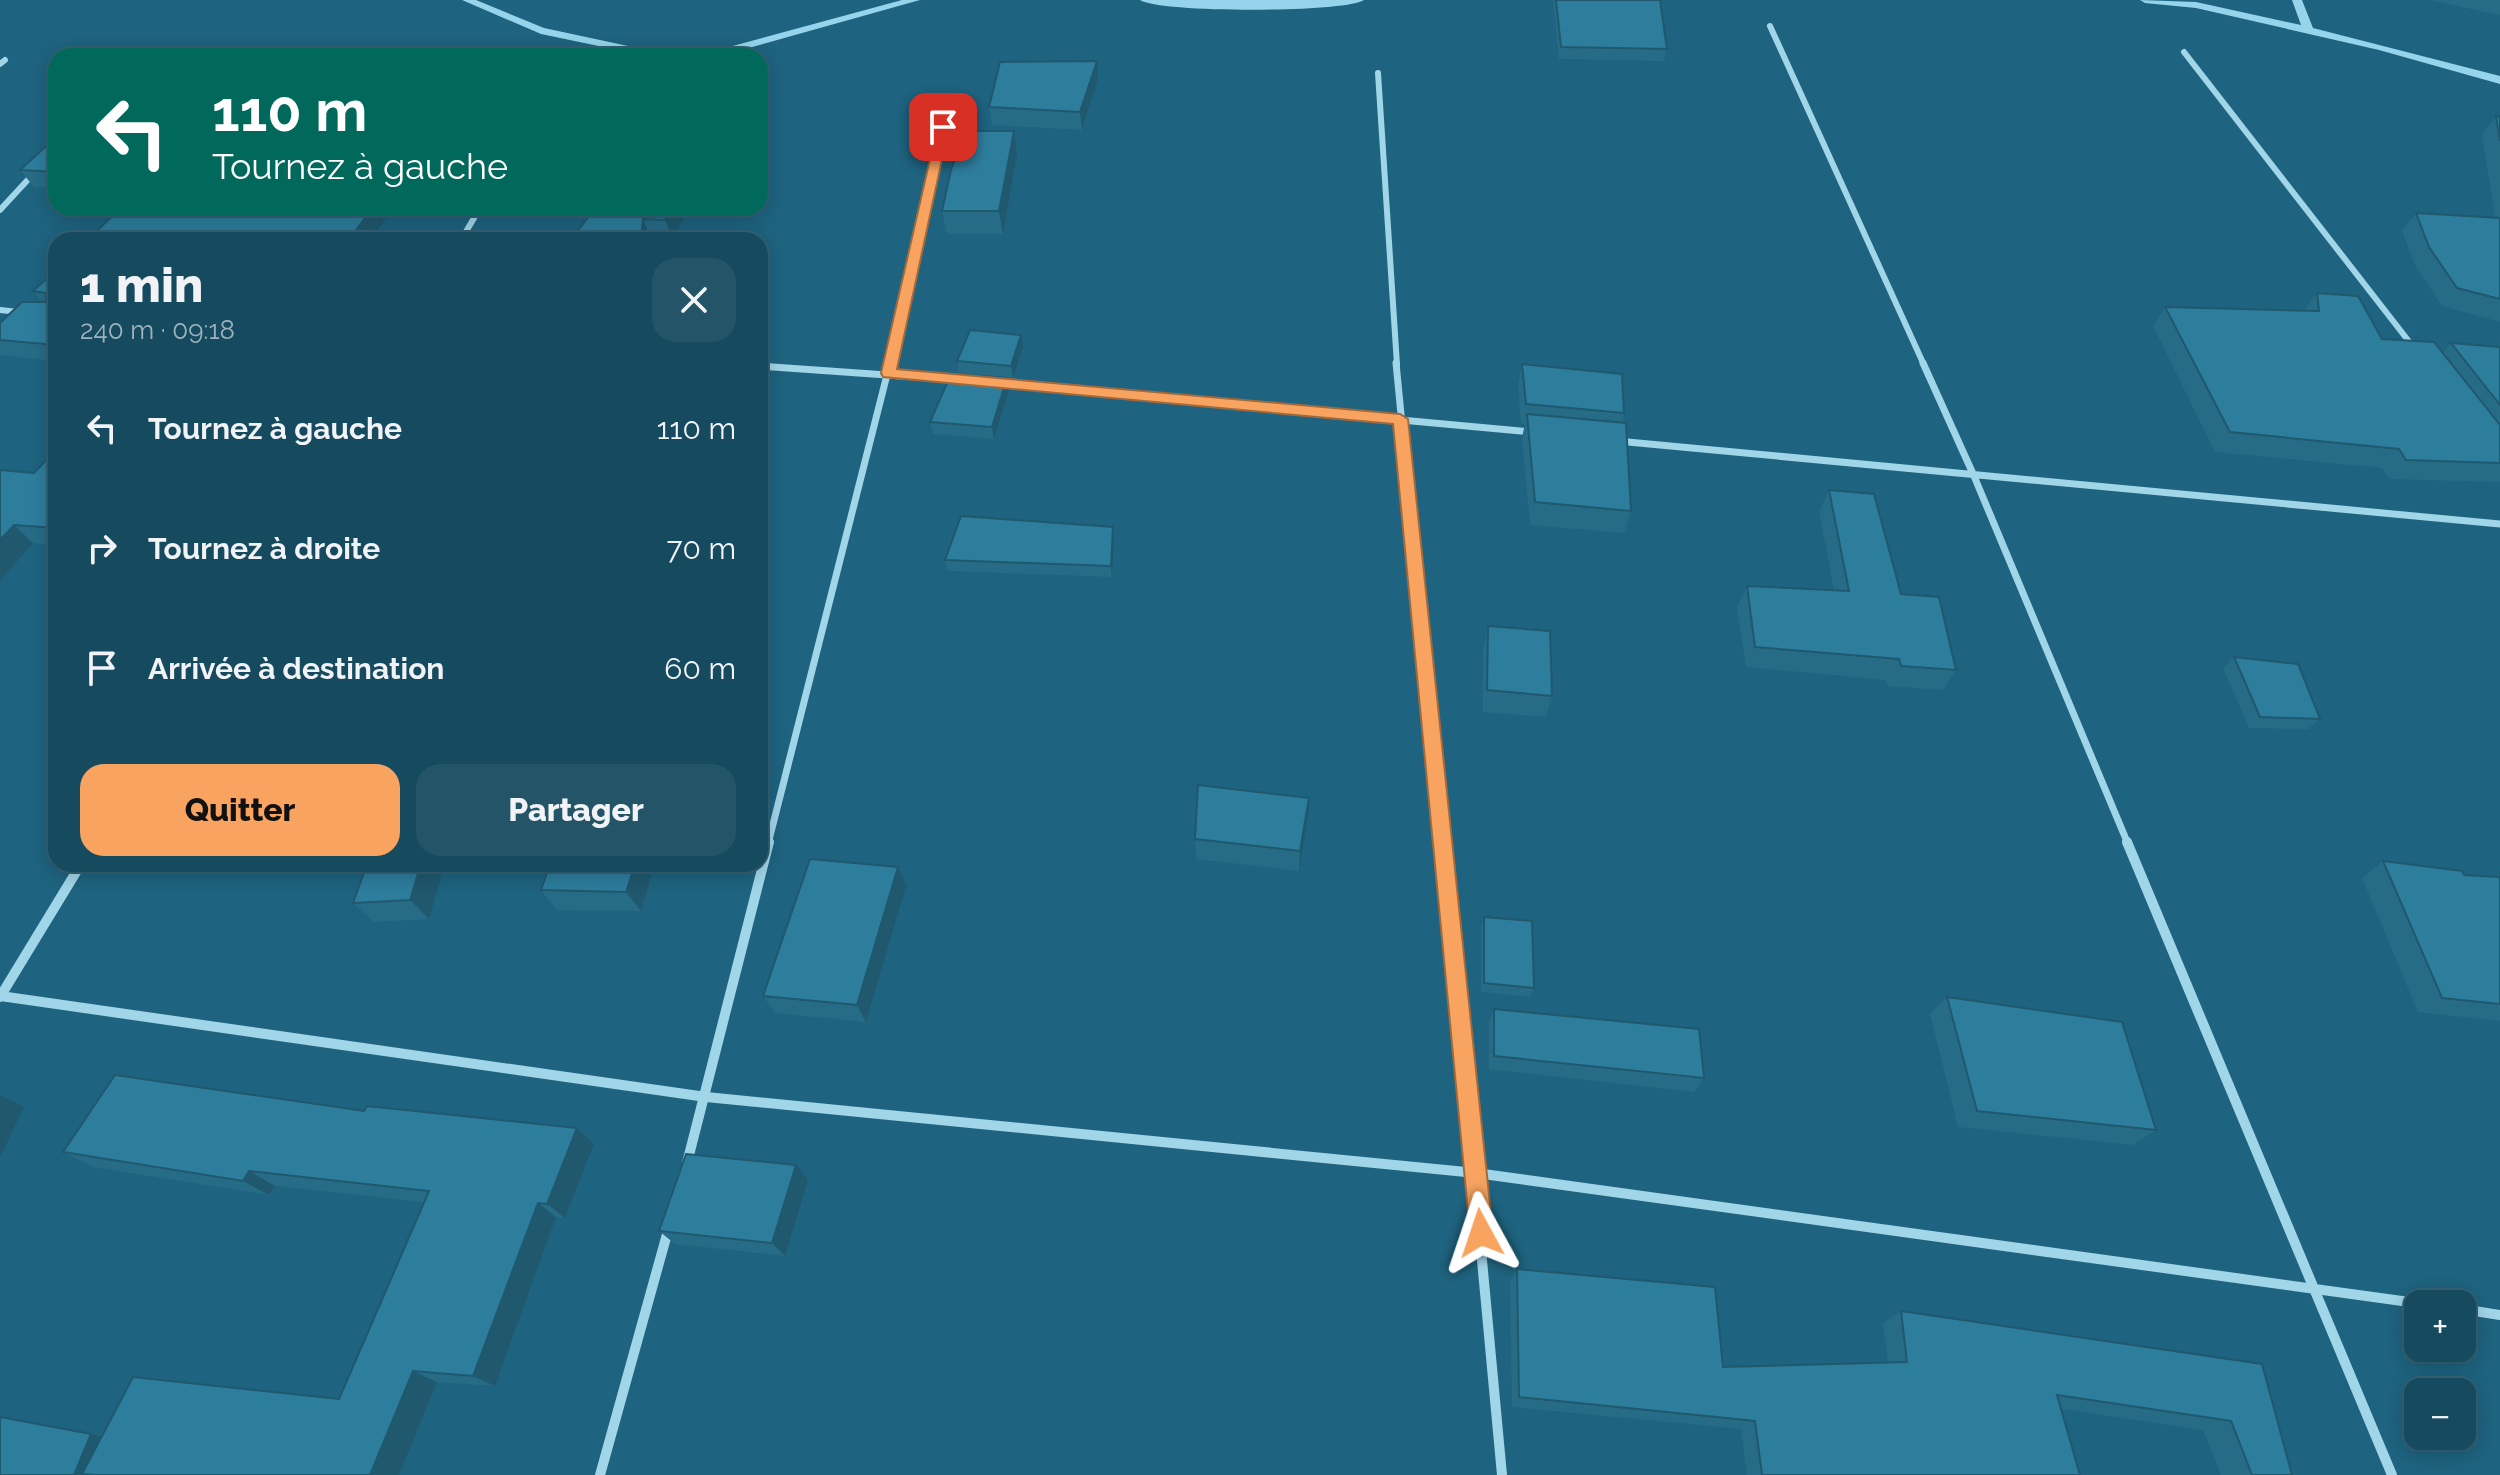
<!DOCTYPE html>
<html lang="fr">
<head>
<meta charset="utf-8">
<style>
	:root { --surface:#164a5f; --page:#235468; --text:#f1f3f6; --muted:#9eb3bd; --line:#356274; --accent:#f8a360 }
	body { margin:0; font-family:Raleway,sans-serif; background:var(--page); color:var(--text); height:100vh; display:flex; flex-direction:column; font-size:30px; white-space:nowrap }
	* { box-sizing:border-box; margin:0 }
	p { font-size:26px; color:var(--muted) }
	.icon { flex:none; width:44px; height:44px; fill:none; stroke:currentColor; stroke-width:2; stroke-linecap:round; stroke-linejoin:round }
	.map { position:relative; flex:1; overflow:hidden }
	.panel { position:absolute; left:48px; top:232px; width:720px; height:640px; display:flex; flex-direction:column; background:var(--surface); border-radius:24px; box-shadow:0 4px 20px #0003,0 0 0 2px var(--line) }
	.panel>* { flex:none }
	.hud { position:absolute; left:48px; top:48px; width:720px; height:168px; border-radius:24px; box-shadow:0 4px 20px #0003,0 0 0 2px var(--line); background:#00695c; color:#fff; overflow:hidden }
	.buttons { position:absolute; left:2404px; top:1290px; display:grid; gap:16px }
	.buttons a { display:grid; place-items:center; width:72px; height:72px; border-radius:16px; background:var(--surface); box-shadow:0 4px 20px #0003,0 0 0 2px var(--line); font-size:40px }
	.pin { position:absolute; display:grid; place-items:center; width:68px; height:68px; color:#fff; margin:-34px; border-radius:16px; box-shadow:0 4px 12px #0006 }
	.me { position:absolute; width:88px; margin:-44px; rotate:355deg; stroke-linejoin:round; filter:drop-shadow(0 0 6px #0008) }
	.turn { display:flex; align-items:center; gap:28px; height:168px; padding:0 32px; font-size:36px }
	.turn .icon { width:104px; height:104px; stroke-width:2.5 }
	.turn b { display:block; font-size:56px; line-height:68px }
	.round { display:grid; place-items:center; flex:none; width:84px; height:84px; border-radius:24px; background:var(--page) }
	.headline { display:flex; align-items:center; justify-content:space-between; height:136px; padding:0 32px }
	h1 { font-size:48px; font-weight:800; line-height:60px }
	.action { display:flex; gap:16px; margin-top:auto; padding:16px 32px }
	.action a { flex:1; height:92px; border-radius:24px; background:var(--accent); color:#111; font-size:32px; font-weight:800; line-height:92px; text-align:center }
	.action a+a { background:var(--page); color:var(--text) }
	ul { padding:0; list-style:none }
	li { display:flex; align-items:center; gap:24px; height:120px; padding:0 32px }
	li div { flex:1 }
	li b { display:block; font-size:30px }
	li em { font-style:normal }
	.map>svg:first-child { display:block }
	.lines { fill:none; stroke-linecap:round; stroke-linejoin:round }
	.stream { fill:#95d4ea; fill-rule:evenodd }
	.street-far2 { stroke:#a1d5e8; stroke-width:6 }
	.street-far1 { stroke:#a1d5e8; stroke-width:7 }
	.street { stroke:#a1d5e8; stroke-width:10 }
	.wall { fill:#276c87 }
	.shaded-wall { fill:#20586e }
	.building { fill:#2d7d9d; stroke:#20586e; stroke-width:2 }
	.route { fill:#f8a360; stroke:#a16a3e; stroke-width:2 }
</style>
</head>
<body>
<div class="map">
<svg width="2500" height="1475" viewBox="0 0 2500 1475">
	<rect width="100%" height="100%" fill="#1e637f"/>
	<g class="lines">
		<!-- stream -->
		<path class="stream" d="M 462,0 L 476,0 L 544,28 L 642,49 L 707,53 L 902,0 L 920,0 L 720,56 L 642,55 L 541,34 Z
			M 1140,0 L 1364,0 C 1345,13 1159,13 1140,0 Z
			M 2140,0 L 2196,2 L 2301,25 L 2292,0 L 2302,0 L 2313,28 L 2500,76 L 2500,84 L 2379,50 L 2196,8 L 2145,3 Z"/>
		<!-- street-far2 -->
		<path class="street-far2" d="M 1770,26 L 1924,365
			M 2184,52 L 2414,348
			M 0,64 L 5,60
			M 1378,73 L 1397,365
			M 0,210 L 35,172
			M 461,240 L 480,208
			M 0,310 L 19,312
			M 890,365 L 949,96"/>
		<!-- street-far1 -->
		<path class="street-far1" d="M 1396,363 L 1443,844
			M 1923,363 L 1974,476 L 2128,844
			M 760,366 L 958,380
			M 999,383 L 1532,432
			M 1617,441 L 2500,524
			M 768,844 L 890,363"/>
		<!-- street -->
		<path class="street" d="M 1443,842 L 1502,1475
			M 2127,842 L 2392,1475
			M 0,996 L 706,1097 L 1476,1173 L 2424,1304
			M 0,997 L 81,864
			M 687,1163 L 769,842
			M 2462,1309 L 2500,1315
			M 600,1475 L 669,1227"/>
	</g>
	<!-- wall -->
	<path class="wall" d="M 1553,0 L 1660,0 L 1667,49 L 1664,61 L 1559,59 Z
		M 2429,0 L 2500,0 L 2500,15 Z
		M 1098,79 L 1082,130 L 992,125 L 989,107 Z
		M 2496,116 L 2500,117 L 2500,322 L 2442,306 L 2415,265 L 2402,231 L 2416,213 L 2495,218 L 2482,134 Z
		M 1014,131 L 1017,154 L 1003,234 L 947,234 L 942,211 Z
		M 56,137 L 56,188 L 34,187 L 20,170 Z
		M 595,208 L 689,208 L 673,240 L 651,239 L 651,240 L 571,240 Z
		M 56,270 L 56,361 L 0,355 L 0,323 L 42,302 L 33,291 Z
		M 2317,293 L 2382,339 L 2443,353 L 2451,343 L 2500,347 L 2500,482 L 2389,479 L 2382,468 L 2215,452 L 2153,326 L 2165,307 L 2304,311 Z
		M 1023,347 L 1013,378 L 959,373 L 957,361 Z
		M 1522,364 L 1624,413 L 1622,423 L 1631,511 L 1624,533 L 1530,525 L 1522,437 L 1525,424 L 1521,424 L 1518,384 Z
		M 1009,390 L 994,439 L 933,434 L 930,422 Z
		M 56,450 L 56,545 L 33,543 L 0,581 L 0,470 L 34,473 Z
		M 1829,490 L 1956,670 L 1943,690 L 1888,686 L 1886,680 L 1746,667 L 1737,607 L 1747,586 L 1834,590 L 1819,512 Z
		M 1114,539 L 1112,577 L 948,571 L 945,560 Z
		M 1488,626 L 1552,696 L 1546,717 L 1483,712 L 1483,648 Z
		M 2234,657 L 2320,719 L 2308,729 L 2249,728 L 2223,668 Z
		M 1309,798 L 1308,818 L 1299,871 L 1196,859 L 1195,839 Z
		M 2383,861 L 2464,875 L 2500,877 L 2500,1021 L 2418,1012 L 2362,878 Z
		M 445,864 L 429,919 L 374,922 L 353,903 Z
		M 655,864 L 641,911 L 557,910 L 541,890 Z
		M 906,886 L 866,1022 L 775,1013 L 763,996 Z
		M 1484,917 L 1534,988 L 1530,997 L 1481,992 L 1481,927 Z
		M 1947,997 L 2156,1130 L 2133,1145 L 1958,1127 L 1930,1014 Z
		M 1494,1009 L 1704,1078 L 1694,1092 L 1489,1069 L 1489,1024 Z
		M 364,1111 L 577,1128 L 594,1144 L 565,1218 L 556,1217 L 495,1386 L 437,1382 L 399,1475 L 0,1475 L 91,1434 L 101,1436 L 339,1399 L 425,1202 L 275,1186 L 269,1195 L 93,1167 L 63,1152 Z
		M 796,1165 L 808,1180 L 785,1256 L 675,1244 L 659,1231 Z
		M 1517,1269 L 1723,1367 L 1888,1363 L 1883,1323 L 1901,1311 L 2262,1364 L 2292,1475 L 2221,1475 L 2203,1430 L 2061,1409 L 2080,1475 L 1747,1475 L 1741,1429 L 1512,1407 L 1510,1281 Z"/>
	<!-- shaded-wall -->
	<path class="shaded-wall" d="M 1097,61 L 1098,79 L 1082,130 L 1080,112 Z
		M 1014,131 L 1017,154 L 1003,234 L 999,211 Z
		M 372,208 L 393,208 L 371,240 L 349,240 Z
		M 672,208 L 689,208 L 673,240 L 665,220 Z
		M 643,219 L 651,239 L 651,240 L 641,240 Z
		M 1021,335 L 1023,347 L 1013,378 L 1011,366 Z
		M 1007,378 L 1009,390 L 994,439 L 992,427 Z
		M 14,525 L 33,543 L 0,581 L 0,540 Z
		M 1113,527 L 1114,539 L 1112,577 L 1111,566 Z
		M 1309,798 L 1308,818 L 1299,871 L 1300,851 Z
		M 421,864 L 445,864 L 429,919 L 410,900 Z
		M 635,864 L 655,864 L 641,911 L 626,892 Z
		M 898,867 L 906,886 L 866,1022 L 857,1005 Z
		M 0,1095 L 24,1107 L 0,1157 Z
		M 577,1128 L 594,1144 L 565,1218 L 547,1204 Z
		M 796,1165 L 808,1180 L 785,1256 L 772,1243 Z
		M 249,1171 L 275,1186 L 269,1195 L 243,1181 Z
		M 538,1203 L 556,1217 L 495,1386 L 473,1376 Z
		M 413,1371 L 437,1382 L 399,1475 L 370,1475 Z
		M 91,1434 L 124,1442 L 82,1474 L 89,1475 L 74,1475 Z"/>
	<!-- building -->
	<path class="building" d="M 1556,0 L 1660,0 L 1667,49 L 1561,47 Z
		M 150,50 L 248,56 L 144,56 Z
		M 1097,61 L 1080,112 L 989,107 L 1000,62 Z
		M 2496,116 L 2500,117 L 2500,141 Z
		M 965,131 L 1014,131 L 999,211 L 942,211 L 951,170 Z
		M 56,137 L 56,172 L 20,170 Z
		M 121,208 L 372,208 L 349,240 L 87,240 Z
		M 595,208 L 672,208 L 665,220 L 643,219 L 641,240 L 571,240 Z
		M 2416,213 L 2500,218 L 2500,299 L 2457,288 L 2429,247 Z
		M 56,270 L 56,345 L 0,340 L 0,323 L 22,302 L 46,302 L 46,293 L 33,291 Z
		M 2317,293 L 2358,296 L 2382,339 L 2434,342 L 2500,425 L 2500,463 L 2406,460 L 2399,449 L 2230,432 L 2165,307 L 2319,311 Z
		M 970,330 L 1021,335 L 1011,366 L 957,361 Z
		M 2451,343 L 2500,347 L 2500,405 Z
		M 1522,364 L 1622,374 L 1624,413 L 1526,404 Z
		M 951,374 L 1007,378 L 992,427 L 930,422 Z
		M 1527,414 L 1626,423 L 1631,511 L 1535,502 Z
		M 56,450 L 56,528 L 14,525 L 0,540 L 0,470 L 34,473 Z
		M 1829,490 L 1874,494 L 1901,594 L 1939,597 L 1956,670 L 1901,666 L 1899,659 L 1755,647 L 1747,586 L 1849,591 Z
		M 961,516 L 1113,527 L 1111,566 L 945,560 Z
		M 1488,626 L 1550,631 L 1552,696 L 1487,690 Z
		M 2234,657 L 2298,664 L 2320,719 L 2260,717 Z
		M 1198,785 L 1309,798 L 1300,851 L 1195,839 Z
		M 810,859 L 898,867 L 857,1005 L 763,996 Z
		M 2383,861 L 2462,871 L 2464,875 L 2500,877 L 2500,1004 L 2442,998 Z
		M 367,864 L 421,864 L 410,900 L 353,903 Z
		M 550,864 L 635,864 L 626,892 L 541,890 Z
		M 1484,917 L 1532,921 L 1534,988 L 1484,983 Z
		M 1947,997 L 2122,1022 L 2156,1130 L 1977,1111 Z
		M 1494,1009 L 1699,1029 L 1704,1078 L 1494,1056 Z
		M 115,1075 L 364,1111 L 367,1106 L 577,1128 L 547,1204 L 538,1203 L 473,1376 L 413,1371 L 370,1475 L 94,1475 L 82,1474 L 133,1377 L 339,1399 L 429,1191 L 249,1171 L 243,1181 L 63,1152 Z
		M 686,1154 L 796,1165 L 772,1243 L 659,1231 Z
		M 1517,1269 L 1715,1287 L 1723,1367 L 1907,1362 L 1901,1311 L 2262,1364 L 2292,1475 L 2252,1475 L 2231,1421 L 2057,1395 L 2080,1475 L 1762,1475 L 1755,1421 L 1519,1397 Z
		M 0,1417 L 91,1434 L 74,1475 L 0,1475 Z"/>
	<!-- route -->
	<path class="route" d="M 938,124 L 949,127 L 897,369 L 1400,414 L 1408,419 L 1493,1233 L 1489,1242 L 1481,1245 L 1473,1242 L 1470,1233 L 1393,424 L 883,377 L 881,373 Z"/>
</svg>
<div class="buttons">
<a>+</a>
<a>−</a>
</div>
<div class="pin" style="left:943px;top:127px;background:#d93025"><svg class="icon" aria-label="arrive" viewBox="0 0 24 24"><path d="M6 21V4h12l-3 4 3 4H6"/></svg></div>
<svg class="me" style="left:1481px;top:1233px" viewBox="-20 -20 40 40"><path d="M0-17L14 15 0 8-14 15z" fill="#f8a360" stroke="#fff" stroke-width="4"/></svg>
<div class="hud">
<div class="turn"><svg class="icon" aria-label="left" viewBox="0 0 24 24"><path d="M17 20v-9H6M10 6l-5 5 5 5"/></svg><div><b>110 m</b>Tournez à gauche</div></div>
</div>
<section class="panel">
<div class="headline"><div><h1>1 min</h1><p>240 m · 09:18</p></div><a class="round"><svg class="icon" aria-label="close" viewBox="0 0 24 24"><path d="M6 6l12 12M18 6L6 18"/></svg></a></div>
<ul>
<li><svg class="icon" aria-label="left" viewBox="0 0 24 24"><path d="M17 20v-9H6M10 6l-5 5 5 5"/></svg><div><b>Tournez à gauche</b></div><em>110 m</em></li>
<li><svg class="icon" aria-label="right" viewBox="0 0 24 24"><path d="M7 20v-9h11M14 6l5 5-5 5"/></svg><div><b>Tournez à droite</b></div><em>70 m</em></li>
<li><svg class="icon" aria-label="arrive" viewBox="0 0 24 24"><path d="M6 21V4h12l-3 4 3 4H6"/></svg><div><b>Arrivée à destination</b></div><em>60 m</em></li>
</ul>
<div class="action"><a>Quitter</a><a>Partager</a></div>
</section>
</div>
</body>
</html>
